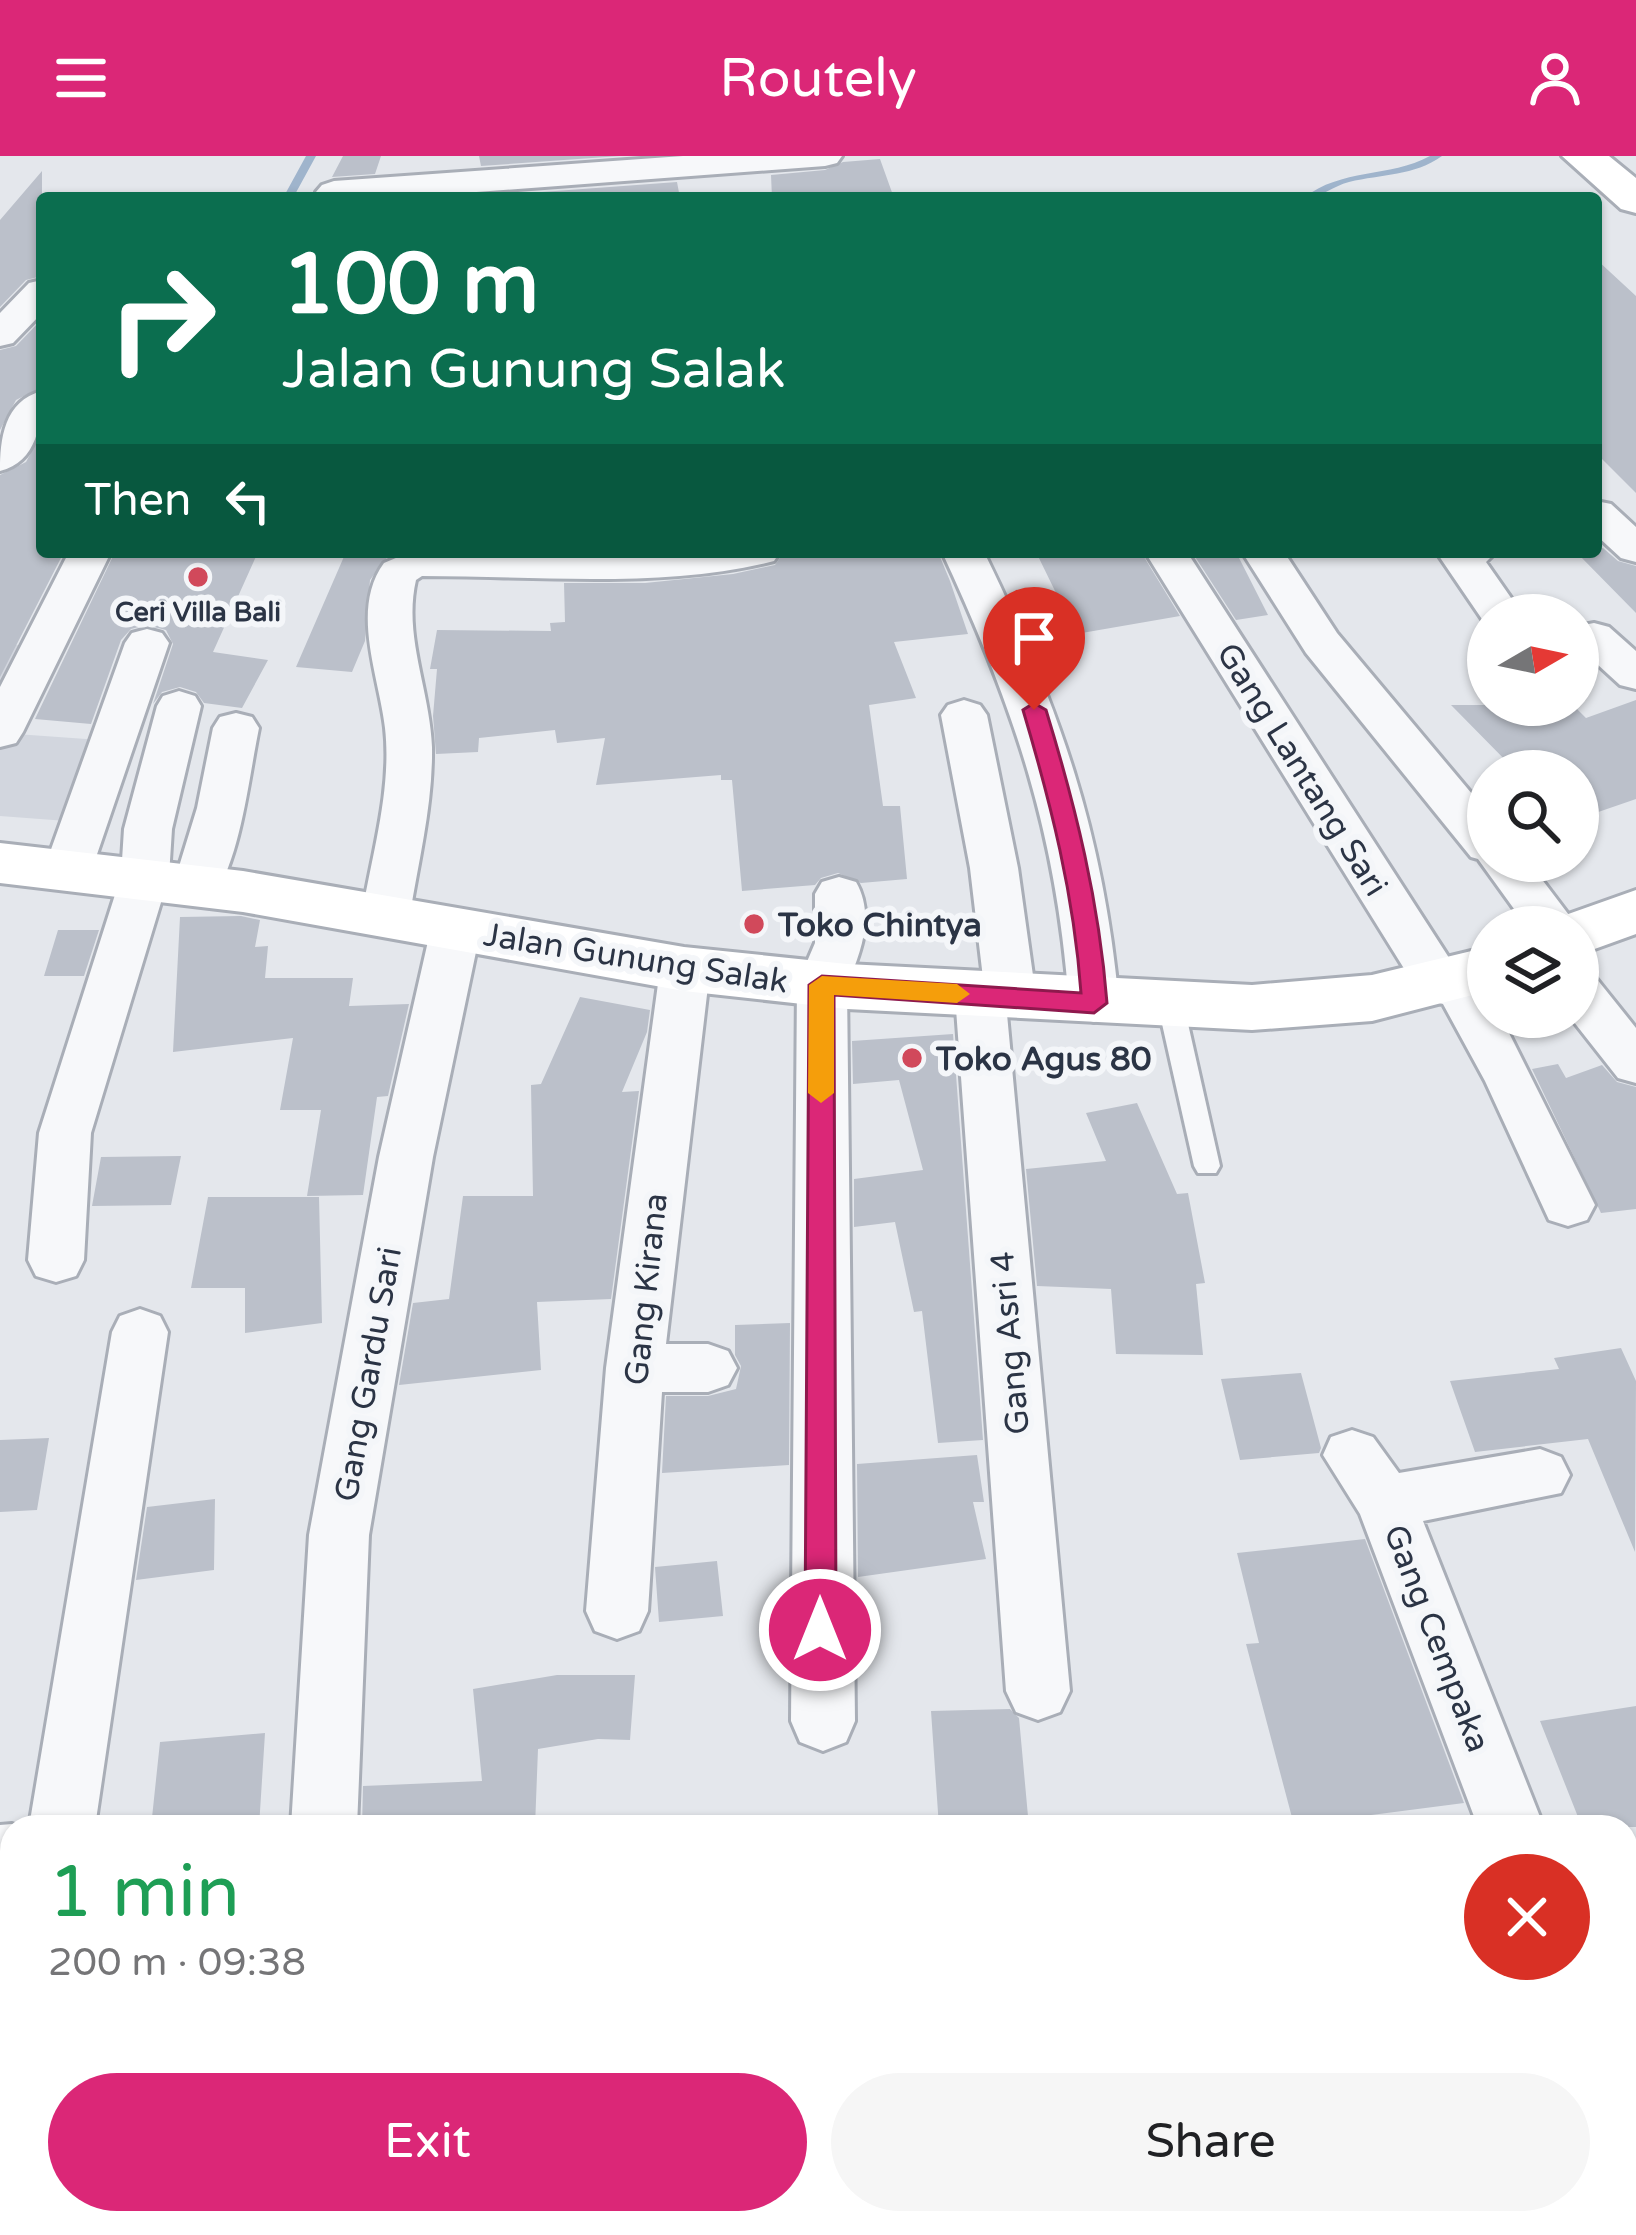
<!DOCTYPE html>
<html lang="en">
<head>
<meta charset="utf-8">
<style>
	:root { --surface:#fff; --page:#f6f6f6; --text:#202124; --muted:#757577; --accent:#db2777 }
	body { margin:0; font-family:"Varela Round",sans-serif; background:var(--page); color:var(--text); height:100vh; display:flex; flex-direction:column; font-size:45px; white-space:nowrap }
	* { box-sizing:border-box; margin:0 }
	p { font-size:39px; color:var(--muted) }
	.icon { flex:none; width:66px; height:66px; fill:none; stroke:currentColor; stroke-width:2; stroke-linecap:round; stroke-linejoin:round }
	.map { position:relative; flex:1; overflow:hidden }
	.details { position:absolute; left:0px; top:1659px; width:1638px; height:420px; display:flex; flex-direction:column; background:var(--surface); border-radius:36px 36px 0 0; box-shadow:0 3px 9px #0004 }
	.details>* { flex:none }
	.banner { position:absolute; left:36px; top:36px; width:1566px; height:366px; border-radius:12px; box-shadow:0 3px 9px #0004; background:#0b6e4f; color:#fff; overflow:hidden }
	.needle { width:78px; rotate:81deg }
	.buttons { position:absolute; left:1467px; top:438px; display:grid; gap:24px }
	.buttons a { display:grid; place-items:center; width:132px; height:132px; border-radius:50%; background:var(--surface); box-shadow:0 3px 9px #0004; font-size:60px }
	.pin { position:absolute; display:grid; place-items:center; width:102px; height:102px; color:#fff; margin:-123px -51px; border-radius:50% 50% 50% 0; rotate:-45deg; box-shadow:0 0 12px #0007 }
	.pin .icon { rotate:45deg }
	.me { position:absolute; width:132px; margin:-66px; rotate:0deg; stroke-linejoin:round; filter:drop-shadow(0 0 9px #0008) }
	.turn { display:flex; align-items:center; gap:42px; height:252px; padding:0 48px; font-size:54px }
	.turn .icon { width:156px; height:156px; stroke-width:2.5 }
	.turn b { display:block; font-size:84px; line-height:102px }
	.then { display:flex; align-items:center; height:114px; padding:0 48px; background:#0003; gap:24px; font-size:45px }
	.round { display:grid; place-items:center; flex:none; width:126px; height:126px; border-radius:63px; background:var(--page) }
	.headline { display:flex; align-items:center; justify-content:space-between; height:204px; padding:0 48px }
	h1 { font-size:72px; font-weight:600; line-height:90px; color:#1e9e55 }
	.primary-button { display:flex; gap:24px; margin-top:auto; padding:24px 48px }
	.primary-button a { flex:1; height:138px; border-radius:72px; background:var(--accent); color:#fff; font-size:48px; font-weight:600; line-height:138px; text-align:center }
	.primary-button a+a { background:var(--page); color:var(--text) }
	header { display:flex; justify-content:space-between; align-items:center; height:156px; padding:0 48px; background:var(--accent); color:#fff; font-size:54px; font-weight:600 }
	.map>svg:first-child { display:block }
	.built { fill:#d2d6de }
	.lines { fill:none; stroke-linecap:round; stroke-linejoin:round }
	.stream { fill:#9fb4cc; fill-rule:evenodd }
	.building { fill:#bbc0ca }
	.service-casing { stroke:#a9aeb7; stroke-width:6 }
	.minor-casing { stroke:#a9aeb7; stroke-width:6 }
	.tertiary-casing { stroke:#a9aeb7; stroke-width:6 }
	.secondary-casing { stroke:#a9aeb7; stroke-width:6 }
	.service { fill:#f7f8fa; fill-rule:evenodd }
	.minor { fill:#f7f8fa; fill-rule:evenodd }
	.tertiary { fill:#f7f8fa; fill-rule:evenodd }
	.secondary { fill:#fff; fill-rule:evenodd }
	.route { fill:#db2777; stroke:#8e194d; stroke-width:3 }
	.slow { fill:#f59e0b }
	.poi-dot { fill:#d1495b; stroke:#f4f6f9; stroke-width:4.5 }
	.labels { text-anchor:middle; stroke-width:12; stroke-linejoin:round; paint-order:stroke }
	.far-poi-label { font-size:27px; font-weight:bold; fill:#2b3445; stroke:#f4f6f9 }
	.street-label { font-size:33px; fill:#2b3445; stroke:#f4f6f9 }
	.poi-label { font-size:33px; font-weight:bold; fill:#2b3445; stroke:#f4f6f9; text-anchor:start }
</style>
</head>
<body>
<header><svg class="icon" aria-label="menu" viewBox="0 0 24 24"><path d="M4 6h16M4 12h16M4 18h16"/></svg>Routely<svg class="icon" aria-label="person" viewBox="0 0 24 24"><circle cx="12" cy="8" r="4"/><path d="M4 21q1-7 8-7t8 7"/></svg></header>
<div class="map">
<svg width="1636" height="2079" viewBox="0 0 1636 2079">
	<rect width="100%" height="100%" fill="#e4e7ec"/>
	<!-- built -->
	<path class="built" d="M 0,487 L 55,493 L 16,578 L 128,586 L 93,667 L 0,660 Z"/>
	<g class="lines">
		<!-- stream -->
		<path class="stream" d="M 306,0 L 316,0 L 293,42 L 283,42 Z
			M 1430,0 L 1442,0 C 1414,20 1382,18 1349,26 C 1333,30 1321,42 1304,42 C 1341,12 1389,22 1430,0 Z"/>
	</g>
	<!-- building -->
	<path class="building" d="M 343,0 L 381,0 L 375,18 L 332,21 Z
		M 479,0 L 620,0 L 481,10 Z
		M 880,3 L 894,42 L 772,42 L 771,19 L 825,14 L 843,6 Z
		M 42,15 L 42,120 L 26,124 L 0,151 L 0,64 Z
		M 677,26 L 680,42 L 488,40 Z
		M 1596,103 L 1636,140 L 1636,337 L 1596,297 Z
		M 42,163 L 42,231 L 16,244 L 0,274 L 0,194 L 16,190 Z
		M 42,276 L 42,396 L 64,396 L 0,521 L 0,319 L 26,306 Z
		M 1603,392 L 1618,405 L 1636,410 L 1636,457 L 1578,398 Z
		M 115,396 L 258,396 L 213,496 L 268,504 L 242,552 L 204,547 L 196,536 L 180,531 L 162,536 L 153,548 L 173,488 L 166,474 L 146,469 L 131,473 L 121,484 L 91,568 L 35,563 Z
		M 346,396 L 391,396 L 370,424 L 365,485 L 352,516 L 296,511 Z
		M 784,396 L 938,396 L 950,425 L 968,478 L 894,486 L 916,542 L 869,549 L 883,650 L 900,650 L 907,723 L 861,727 L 838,717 L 821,722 L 815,729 L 742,735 L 732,624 L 721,624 L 721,619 L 596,629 L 605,582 L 557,587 L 555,574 L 479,582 L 478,596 L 436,598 L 433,560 L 437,513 L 430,513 L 437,474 L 551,475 L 550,467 L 565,466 L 564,427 L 645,427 L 733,418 L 775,409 Z
		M 1036,396 L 1141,396 L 1180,460 L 1076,478 Z
		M 1192,396 L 1236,396 L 1268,459 L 1236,464 Z
		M 1636,544 L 1636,643 L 1578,663 L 1578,615 L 1516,615 L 1451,549 L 1573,549 L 1586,562 Z
		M 241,760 L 260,764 L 255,791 L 268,790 L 265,822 L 353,822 L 349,850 L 409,848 L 388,940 L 377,941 L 363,1039 L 307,1040 L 321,954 L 280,954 L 293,882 L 173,896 L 180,761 Z
		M 58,774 L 99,774 L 84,820 L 44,820 Z
		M 580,841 L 650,854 L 647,876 L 622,936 L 639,935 L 611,1143 L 537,1146 L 541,1214 L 399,1229 L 413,1147 L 449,1143 L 463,1040 L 533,1040 L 531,929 L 541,928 Z
		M 953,878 L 983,1284 L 938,1287 L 922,1155 L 914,1156 L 895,1066 L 854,1071 L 854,1023 L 923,1014 L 899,924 L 853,928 L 852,885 Z
		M 1558,908 L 1566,922 L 1602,909 L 1617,926 L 1636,931 L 1636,1053 L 1601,1057 L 1532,913 Z
		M 1137,947 L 1177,1038 L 1188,1037 L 1205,1127 L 1196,1128 L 1203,1199 L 1116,1198 L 1111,1133 L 1037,1130 L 1026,1013 L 1106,1005 L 1086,957 Z
		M 181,1000 L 171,1049 L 92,1050 L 101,1001 Z
		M 208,1041 L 319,1041 L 322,1167 L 245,1177 L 245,1132 L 191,1132 Z
		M 790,1167 L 789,1309 L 662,1317 L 666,1240 L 708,1240 L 736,1233 L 741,1210 L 735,1199 L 735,1169 Z
		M 1621,1192 L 1636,1225 L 1635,1396 L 1588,1283 L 1475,1296 L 1450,1225 L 1559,1213 L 1554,1202 Z
		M 1301,1217 L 1321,1292 L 1319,1297 L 1240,1304 L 1221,1223 Z
		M 49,1282 L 37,1354 L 0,1356 L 0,1284 Z
		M 977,1299 L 984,1346 L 973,1346 L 986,1403 L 858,1421 L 857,1308 Z
		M 215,1343 L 214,1414 L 136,1424 L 147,1351 Z
		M 1365,1383 L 1464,1647 L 1294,1669 L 1246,1488 L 1259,1487 L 1237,1397 Z
		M 717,1405 L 723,1460 L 659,1466 L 655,1411 Z
		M 557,1519 L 635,1519 L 630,1584 L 598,1583 L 538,1593 L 535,1671 L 362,1671 L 363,1630 L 482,1625 L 473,1533 Z
		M 1636,1550 L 1636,1671 L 1582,1671 L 1540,1565 Z
		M 1010,1553 L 1019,1562 L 1029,1671 L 939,1671 L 931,1555 Z
		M 265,1577 L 259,1671 L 151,1671 L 160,1586 Z"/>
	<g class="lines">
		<!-- service casing -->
		<g class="service-casing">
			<path id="service" d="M 1171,841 L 1184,850 L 1220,1010 L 1216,1017 L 1198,1017 L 1194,1010 L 1158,850 Z"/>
		</g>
		<!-- minor casing -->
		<g class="minor-casing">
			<path id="minor" d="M 683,0 L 842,0 L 837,7 L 825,10 L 396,42 L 320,42 L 316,36 L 322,29 L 334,25 Z
				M 42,124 L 42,157 L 13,187 L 0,190 L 0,157 L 29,127 Z
				M 42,235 C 42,267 37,306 0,315 C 0,283 4,245 42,235 Z
				M 1596,345 L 1611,348 L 1636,371 L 1636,406 L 1621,402 L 1596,379 Z
				M 69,396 L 111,396 L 23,576 L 16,587 L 0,591 L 0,531 Z
				M 410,396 L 780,396 L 774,405 C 665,433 534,420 422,420 L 416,424 C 403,480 430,534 432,591 C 433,647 419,703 410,758 L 403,770 L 386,775 L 369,770 L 362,758 C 372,698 392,633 385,572 C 379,520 350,453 384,407 Z
				M 942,396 L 984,396 C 1059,550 1103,675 1119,847 L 1112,860 L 1094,866 L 1076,860 L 1069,847 C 1056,675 1014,551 942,396 Z
				M 1145,396 L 1187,396 L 1453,808 L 1474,812 L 1488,837 L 1488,861 L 1501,861 L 1595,1049 L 1587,1064 L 1568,1070 L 1549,1064 L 1485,925 L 1443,848 L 1423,843 Z
				M 1242,396 L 1284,396 L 1337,477 L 1488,657 L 1488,705 L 1528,705 L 1578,771 L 1578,772 L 1527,771 L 1478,703 L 1471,701 L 1306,497 Z
				M 1442,396 L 1496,396 L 1486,406 L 1523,459 L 1488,459 L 1486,469 L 1439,400 Z
				M 1594,467 L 1609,471 L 1636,495 L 1636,533 L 1620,529 L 1585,497 L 1578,498 L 1578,470 Z
				M 147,473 L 162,477 L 169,487 L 92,713 L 85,725 L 68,730 L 51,725 L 44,713 L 125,487 L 132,477 Z
				M 179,535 L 195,540 L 201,550 L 172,673 L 169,720 L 91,977 L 84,1104 L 76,1120 L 56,1126 L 36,1120 L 28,1104 L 39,977 L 121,720 L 124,673 L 157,550 L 163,540 Z
				M 964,544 L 980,549 L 987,559 L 1018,712 L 1036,841 L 1029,854 L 1007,858 L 1070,1535 L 1060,1556 L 1038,1564 L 1016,1556 L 1006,1535 L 955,839 L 962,826 L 983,822 L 970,712 L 941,559 L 948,549 Z
				M 236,557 L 252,561 L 259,572 C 248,626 242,694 214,742 L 197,747 L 180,742 L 173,730 L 197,652 L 213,572 L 220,561 Z
				M 839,721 L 856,726 C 875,759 861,797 847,829 L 855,1565 L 846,1586 L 823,1595 L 800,1586 L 791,1565 L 797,829 L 815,787 L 815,738 L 822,726 Z
				M 456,754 L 473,760 L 481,772 L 433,1001 L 369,1379 L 357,1671 L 291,1671 L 309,1379 L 379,1001 L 431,772 L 439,760 Z
				M 685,795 L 703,800 L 710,813 L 666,1188 L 708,1188 L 728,1195 L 737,1212 L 728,1229 L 708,1236 L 662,1236 L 648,1455 L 639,1475 L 617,1483 L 595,1475 L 586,1455 L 606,1212 L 660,813 L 667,800 Z
				M 1578,817 L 1596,822 L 1636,872 L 1636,927 L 1618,922 L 1570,861 L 1578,861 Z
				M 140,1153 L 160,1160 L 168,1176 L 95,1671 L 29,1671 L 112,1176 L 120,1160 Z
				M 1352,1274 L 1373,1281 L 1399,1317 L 1540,1293 L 1561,1301 L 1570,1319 L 1561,1337 L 1423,1365 L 1544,1671 L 1478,1671 L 1360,1358 L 1323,1299 L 1331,1281 Z
				M 12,1668 L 20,1671 L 12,1671 L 12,1732 L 0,1733 L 0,1669 Z
				M 12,2048 L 12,2067 L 109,2067 L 104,2079 L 0,2079 L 0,2053 Z"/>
		</g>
		<!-- tertiary casing -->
		<g class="tertiary-casing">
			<path id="tertiary" d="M 1636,1795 L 1636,1879 L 1626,1882 L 1626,1798 Z
				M 1253,2067 L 1343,2067 L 1340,2079 L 1250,2079 Z"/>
		</g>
		<!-- secondary casing -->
		<g class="secondary-casing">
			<path id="secondary" d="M 1562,0 L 1609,0 L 1636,22 L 1636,57 L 1621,53 Z
				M 0,687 L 243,715 L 684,791 L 847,808 L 1252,829 L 1372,819 L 1488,791 L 1488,835 L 1372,865 L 1252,874 L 847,853 L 684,835 L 243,756 L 0,727 Z
				M 1636,734 L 1636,778 L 1578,799 L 1578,771 L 1551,771 L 1557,762 Z"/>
		</g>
		<!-- service -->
		<use href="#service" class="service"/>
		<!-- minor -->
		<use href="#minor" class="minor"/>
		<!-- tertiary -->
		<use href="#tertiary" class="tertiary"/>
		<!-- secondary -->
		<use href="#secondary" class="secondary"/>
	</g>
	<!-- route -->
	<path class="route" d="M 1034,547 L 1046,554 C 1076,652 1099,745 1107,847 L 1094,857 L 834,839 L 836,1474 L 831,1485 L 820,1489 L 809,1485 L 805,1474 L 809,829 L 822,820 L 1081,837 C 1074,739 1051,648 1023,554 Z"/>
	<!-- slow -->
	<path class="slow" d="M 822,820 L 957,828 L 970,838 L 957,847 L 834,839 L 834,937 L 821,947 L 808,937 L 809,829 Z"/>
	<!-- markers -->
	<g class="poi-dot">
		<circle cx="198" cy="421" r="12"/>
		<circle cx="754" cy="768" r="12"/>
		<circle cx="912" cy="902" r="12"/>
	</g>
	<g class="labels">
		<!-- far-poi labels -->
		<g class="far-poi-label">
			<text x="198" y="465">Ceri Villa Bali</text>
		</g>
		<!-- street labels -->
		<g class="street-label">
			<text transform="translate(1303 613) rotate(58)" y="12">Gang Lantang Sari</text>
			<text transform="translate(636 801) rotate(9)" y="12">Jalan Gunung Salak</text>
			<text transform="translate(645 1133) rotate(-84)" y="12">Gang Kirana</text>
			<text transform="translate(1009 1187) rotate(-95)" y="12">Gang Asri 4</text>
			<text transform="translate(367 1218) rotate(-80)" y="12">Gang Gardu Sari</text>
			<text transform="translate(1438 1482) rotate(69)" y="12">Gang Cempaka</text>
		</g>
		<!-- poi labels -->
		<g class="poi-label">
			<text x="778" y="780">Toko Chintya</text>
			<text x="936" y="914">Toko Agus 80</text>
		</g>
	</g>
</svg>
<div class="buttons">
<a><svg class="needle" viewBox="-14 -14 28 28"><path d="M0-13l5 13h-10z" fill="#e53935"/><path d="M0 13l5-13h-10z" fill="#757577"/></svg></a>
<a><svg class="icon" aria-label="search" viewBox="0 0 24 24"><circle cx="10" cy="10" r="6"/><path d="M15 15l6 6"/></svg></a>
<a><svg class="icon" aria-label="layers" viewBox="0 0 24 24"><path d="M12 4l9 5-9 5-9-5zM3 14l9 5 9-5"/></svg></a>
</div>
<div class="pin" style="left:1034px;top:554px;background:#d93025"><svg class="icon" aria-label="arrive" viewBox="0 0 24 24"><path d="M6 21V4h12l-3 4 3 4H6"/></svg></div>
<svg class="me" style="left:820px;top:1474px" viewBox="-20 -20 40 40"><circle r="17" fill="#db2777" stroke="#fff" stroke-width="3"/><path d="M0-11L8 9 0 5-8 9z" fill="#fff"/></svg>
<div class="banner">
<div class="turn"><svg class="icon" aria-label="right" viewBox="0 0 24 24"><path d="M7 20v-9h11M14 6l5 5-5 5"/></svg><div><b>100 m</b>Jalan Gunung Salak</div></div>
<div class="then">Then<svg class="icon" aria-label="left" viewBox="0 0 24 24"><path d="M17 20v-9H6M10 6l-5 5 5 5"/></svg></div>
</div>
<section class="details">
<div class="headline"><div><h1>1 min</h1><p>200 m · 09:38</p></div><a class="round" style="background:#d93025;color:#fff"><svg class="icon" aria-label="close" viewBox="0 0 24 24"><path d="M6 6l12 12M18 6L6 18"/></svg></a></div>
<div class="primary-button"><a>Exit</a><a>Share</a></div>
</section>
</div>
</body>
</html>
